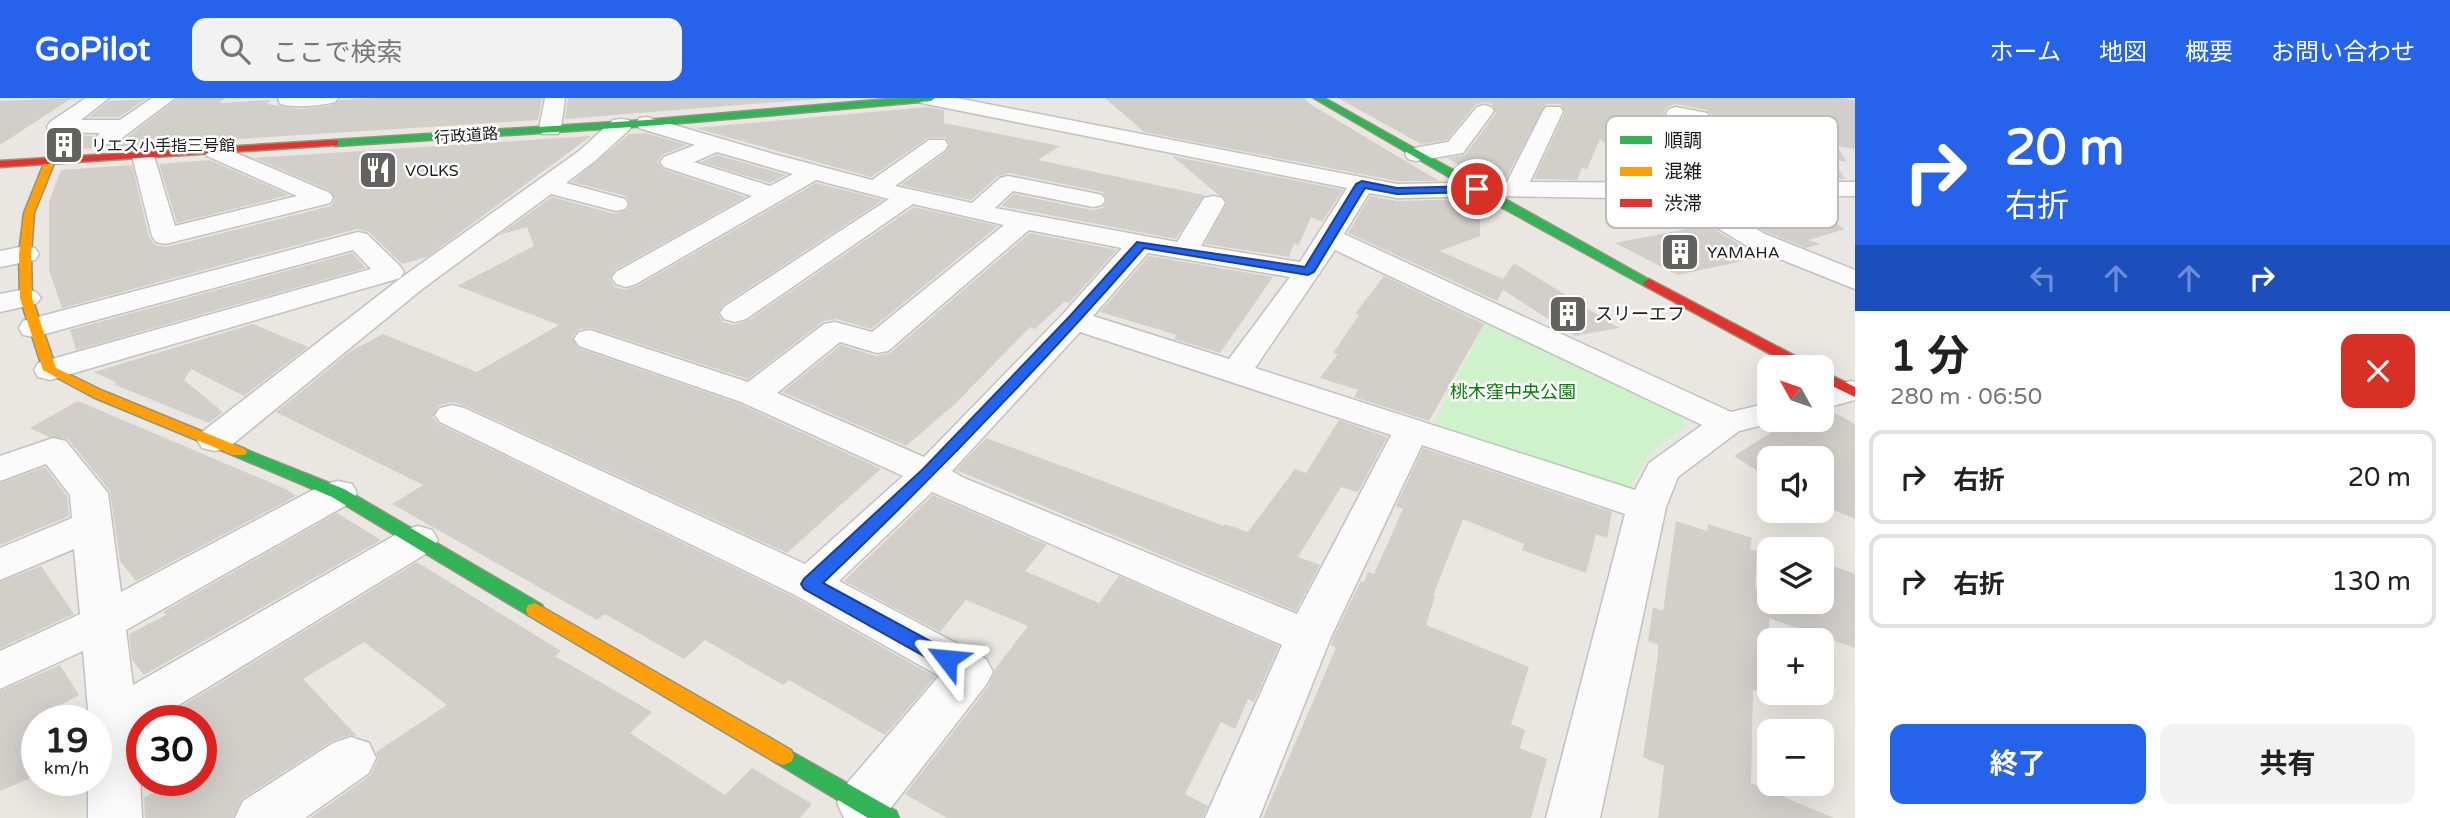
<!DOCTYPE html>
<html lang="ja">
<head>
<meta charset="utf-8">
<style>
	:root { --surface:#fff; --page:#f2f2f2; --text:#222; --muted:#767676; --line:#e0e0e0; --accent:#2563eb }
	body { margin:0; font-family:"Varela Round","Noto Sans JP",sans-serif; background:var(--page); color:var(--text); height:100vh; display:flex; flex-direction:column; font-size:26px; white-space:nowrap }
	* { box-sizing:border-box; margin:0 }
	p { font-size:23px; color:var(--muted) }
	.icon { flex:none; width:38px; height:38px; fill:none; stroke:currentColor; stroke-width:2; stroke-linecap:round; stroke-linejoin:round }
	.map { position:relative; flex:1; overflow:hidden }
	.side { display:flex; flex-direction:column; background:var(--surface); width:595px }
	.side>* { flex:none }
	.top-card { background:#2563eb; color:#fff; overflow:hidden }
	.needle { width:46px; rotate:310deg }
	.tools { position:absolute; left:1757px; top:257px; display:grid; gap:14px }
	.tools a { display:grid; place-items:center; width:77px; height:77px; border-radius:14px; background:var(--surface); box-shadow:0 7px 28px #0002; font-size:35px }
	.speed { position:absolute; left:21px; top:607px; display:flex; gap:14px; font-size:35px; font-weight:700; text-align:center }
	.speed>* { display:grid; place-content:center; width:91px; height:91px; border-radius:50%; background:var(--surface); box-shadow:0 7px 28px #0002; line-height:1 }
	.speed small { font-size:18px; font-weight:400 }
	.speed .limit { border:10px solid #d22; background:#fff; color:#111 }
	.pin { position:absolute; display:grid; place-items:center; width:60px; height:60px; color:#fff; margin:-30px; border:4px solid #fff; border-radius:50%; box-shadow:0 2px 7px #0007 }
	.me { position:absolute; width:77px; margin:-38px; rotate:299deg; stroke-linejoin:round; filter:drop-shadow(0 0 5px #0008) }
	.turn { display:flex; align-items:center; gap:24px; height:147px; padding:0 35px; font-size:32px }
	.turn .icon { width:91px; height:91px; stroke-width:2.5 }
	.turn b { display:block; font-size:49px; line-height:60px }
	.lanes { display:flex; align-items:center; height:66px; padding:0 35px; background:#0003; justify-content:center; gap:35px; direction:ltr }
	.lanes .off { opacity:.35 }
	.round { display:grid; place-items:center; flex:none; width:74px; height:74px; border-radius:14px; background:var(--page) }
	.head { display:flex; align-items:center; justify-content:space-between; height:119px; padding:0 35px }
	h1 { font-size:42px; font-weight:700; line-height:52px }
	.button { display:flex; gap:14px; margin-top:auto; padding:14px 35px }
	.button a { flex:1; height:80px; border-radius:14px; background:var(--accent); color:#fff; font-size:28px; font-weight:700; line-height:80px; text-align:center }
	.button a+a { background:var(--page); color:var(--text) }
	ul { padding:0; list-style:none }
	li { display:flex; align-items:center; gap:21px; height:94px; margin:0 14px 10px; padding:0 21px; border:4px solid var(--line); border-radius:14px }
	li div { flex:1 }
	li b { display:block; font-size:26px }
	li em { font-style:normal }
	header { display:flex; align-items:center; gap:42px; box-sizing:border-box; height:98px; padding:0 35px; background:var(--accent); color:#fff }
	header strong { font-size:33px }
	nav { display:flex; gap:38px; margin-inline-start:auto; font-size:24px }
	.search { width:490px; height:63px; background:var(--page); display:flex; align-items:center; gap:18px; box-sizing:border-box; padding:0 24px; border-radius:14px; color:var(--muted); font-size:26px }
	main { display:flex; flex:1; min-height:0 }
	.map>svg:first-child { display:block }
	.park { fill:#cef3ca }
	.building { fill:#d2cfcb }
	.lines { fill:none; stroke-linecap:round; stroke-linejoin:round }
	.street-casing { stroke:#c2c1bf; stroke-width:3 }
	.fast-casing { stroke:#94937b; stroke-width:3 }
	.slow-casing { stroke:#94937b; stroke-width:3 }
	.jam-casing { stroke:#94937b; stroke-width:3 }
	.street { fill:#fcfbfb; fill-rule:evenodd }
	.fast { fill:#30b455; fill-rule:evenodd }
	.slow { fill:#ff9f0a; fill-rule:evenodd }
	.jam { fill:#e5322d; fill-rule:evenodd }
	.route { fill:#2563eb; stroke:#184099; stroke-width:2 }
	.labels { text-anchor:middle; stroke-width:5; stroke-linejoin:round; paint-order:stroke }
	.far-street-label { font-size:16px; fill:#1b1b1b; stroke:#fff }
	.far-poi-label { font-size:16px; fill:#1b1b1b; stroke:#fff; text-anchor:start }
	.poi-label { font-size:18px; fill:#1b1b1b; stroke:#fff; text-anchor:start }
	.park-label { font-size:18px; fill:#067e04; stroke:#fff }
	.key { fill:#fff; stroke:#bbb; stroke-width:2 }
	.key-label { font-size:19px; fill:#1b1b1b }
</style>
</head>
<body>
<header>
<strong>GoPilot</strong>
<div class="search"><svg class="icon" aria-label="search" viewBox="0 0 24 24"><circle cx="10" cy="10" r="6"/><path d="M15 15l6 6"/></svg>ここで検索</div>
<nav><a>ホーム</a><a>地図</a><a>概要</a><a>お問い合わせ</a></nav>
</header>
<main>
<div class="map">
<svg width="1855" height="720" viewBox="0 0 1855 720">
	<rect width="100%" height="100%" fill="#eae7e2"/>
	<!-- park -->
	<path class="park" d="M 1488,218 L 1675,312 L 1687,327 L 1650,354 L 1629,392 L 1433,327 Z"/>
	<!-- building -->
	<path class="building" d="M 72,0 L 0,47 L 0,3 Z
		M 178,0 L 225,0 L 219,5 L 271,2 L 267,6 L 300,11 L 329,8 L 340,2 L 375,0 L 542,0 L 538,22 L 49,53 L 49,43 L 46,43 L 55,37 L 94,38 L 93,42 L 98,49 L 116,48 Z
		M 568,0 L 827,0 L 565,21 Z
		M 1105,0 L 1304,0 L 1310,6 L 1439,83 L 1397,83 L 1144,34 Z
		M 1338,0 L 1838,0 L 1855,2 L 1855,51 L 1837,48 L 1847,64 L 1834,62 L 1845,81 L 1822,81 L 1745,70 L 1763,81 L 1724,81 L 1712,17 L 1707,12 L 1675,6 L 1667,9 L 1663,15 L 1668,22 L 1688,26 L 1695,82 L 1653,82 L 1600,41 L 1587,71 L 1582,70 L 1577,82 L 1539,81 L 1534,81 L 1565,14 L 1560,6 L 1546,6 L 1506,80 L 1481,74 L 1481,79 L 1447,60 L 1465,57 L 1496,15 L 1492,6 L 1483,4 L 1475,7 L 1447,42 L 1421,46 Z
		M 146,1 L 119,19 L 89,19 L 109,3 Z
		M 927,9 L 944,12 L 944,25 L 1060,48 L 1038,62 L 1204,97 L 1176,141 L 1001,108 L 1014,96 L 1092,112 L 1103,110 L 1107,103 L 1103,94 L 1009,75 L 998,78 L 971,102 L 901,87 L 947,53 L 950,46 L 945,39 L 928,40 L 871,79 L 695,30 Z
		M 646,35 L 687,47 L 662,57 L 657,64 L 663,71 L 746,99 L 615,172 L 610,181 L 615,189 L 625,192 L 637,188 L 816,85 L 883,102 L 723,207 L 718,216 L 723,224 L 734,227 L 747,223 L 914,109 L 998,128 L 871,231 L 836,221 L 824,223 L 748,281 L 591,230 L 579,231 L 572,239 L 578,250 L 740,306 L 881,371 L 787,455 L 465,308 L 453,304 L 439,307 L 433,319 L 439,326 L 794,499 L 935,579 L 885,637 L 789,582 L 783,587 L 705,542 L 684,561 L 605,516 L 597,522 L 392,406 L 423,387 L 276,314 L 351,253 L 383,236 L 477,274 L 559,227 L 457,188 L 534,148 L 527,129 L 499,137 L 552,99 L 615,116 L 627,112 L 630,105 L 626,98 L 572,84 L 629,36 Z
		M 591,38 L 427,159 L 402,166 L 369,134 L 357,131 L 62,210 L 49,172 L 49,104 L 61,72 L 132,67 L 149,139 L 155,147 L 166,149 L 331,108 L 335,101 L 331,93 L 254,60 Z
		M 717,57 L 786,77 L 770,85 L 701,64 Z
		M 1172,58 L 1343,92 L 1322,124 L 1311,119 L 1299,147 L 1294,146 L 1289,159 L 1205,146 L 1227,104 Z
		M 210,62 L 289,97 L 177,125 L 159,66 Z
		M 1370,98 L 1397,103 L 1471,101 L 1480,107 L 1480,138 L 1440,153 L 1503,181 L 1514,165 L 1619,230 L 1575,238 L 1503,192 L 1497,203 L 1348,135 Z
		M 1796,101 L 1845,131 L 1809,142 L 1821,146 L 1806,150 L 1766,134 L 1711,102 Z
		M 1707,127 L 1746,150 L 1766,158 L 1678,177 L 1615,145 Z
		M 1030,135 L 1117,152 L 1069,205 L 1065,203 L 1035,231 L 1030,229 L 956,305 L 906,348 L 782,294 L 841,247 L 876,258 L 890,255 Z
		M 352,155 L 366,170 L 76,252 L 70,232 Z
		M 1149,158 L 1273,179 L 1220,255 L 1174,241 L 1177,237 L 1100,214 Z
		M 1384,178 L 1484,226 L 1429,323 L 1354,299 L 1358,292 L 1320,280 L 1338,256 L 1333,255 L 1359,217 L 1355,216 Z
		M 253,226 L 308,249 L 244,298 L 191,271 L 184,282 L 223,314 L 209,325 L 113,286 L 117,285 L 94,274 Z
		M 78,303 L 288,392 L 296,398 L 136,483 L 120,463 L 110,393 L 68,341 L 49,339 L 30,330 Z
		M 1835,315 L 1855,326 L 1855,421 L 1822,407 L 1822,360 L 1769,360 L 1769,380 L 1734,358 L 1775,332 L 1812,322 L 1822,322 L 1822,319 Z
		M 1339,322 L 1387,339 L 1358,394 L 1341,389 L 1298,459 L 1320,467 L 1296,513 L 956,372 L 986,340 L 1224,428 L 1225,426 L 1248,434 L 1295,371 L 1306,375 Z
		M 1423,350 L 1612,414 L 1607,440 L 1596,436 L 1586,475 L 1522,452 L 1524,446 L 1463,421 L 1433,498 L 1435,499 L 1426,527 L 1529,569 L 1511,626 L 1525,632 L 1520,650 L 1547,661 L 1531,720 L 1263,720 L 1336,550 L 1331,547 L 1333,540 L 1361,483 L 1364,484 L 1368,474 L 1374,476 L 1403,411 L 1396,408 Z
		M 45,369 L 67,398 L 69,418 L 0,447 L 0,385 Z
		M 933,397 L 1047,447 L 1025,473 L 1099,505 L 1119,478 L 1279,548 L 1254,604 L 1248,601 L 1235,631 L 1221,624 L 1185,696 L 1208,708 L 1203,720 L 947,720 L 905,696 L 988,589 L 995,571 L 1028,528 L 966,502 L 940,534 L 844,483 Z
		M 337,415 L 381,442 L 144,577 L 132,562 L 129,536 L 166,517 L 163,514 Z
		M 1676,423 L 1707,433 L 1708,426 L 1752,440 L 1750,451 L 1757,453 L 1755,490 L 1769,498 L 1769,504 L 1822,504 L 1822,464 L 1855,476 L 1855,550 L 1769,520 L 1769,598 L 1753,592 L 1751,685 L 1834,720 L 1658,720 L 1664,668 L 1643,659 L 1658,556 L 1658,547 L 1648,543 L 1653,509 L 1663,513 Z
		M 417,464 L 561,553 L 555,558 L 652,614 L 630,635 L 725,697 L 752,670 L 812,706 L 800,720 L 310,720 L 371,677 L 378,661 L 376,654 L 447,607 L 364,544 L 303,581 L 357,638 L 350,637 L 332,643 L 242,701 L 233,720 L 145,720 L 144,700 L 172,682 L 201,682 L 201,623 L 158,623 Z
		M 41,468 L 74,516 L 0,550 L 0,484 Z
		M 60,567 L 79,597 L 37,620 L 37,677 L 0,693 L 0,593 Z"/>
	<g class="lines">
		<!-- street casing -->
		<g class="street-casing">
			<path id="street" d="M 86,0 L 109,0 L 81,22 L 120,22 L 152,0 L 175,0 L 114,46 L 98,46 L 95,41 L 100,35 L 50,34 L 47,29 L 50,24 Z
				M 278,0 L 338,0 L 335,4 C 319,8 296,10 280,6 Z
				M 545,0 L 565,0 L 561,31 L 558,36 L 542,36 L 539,31 Z
				M 916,0 L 957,0 L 1397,86 L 1507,84 L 1543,13 L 1546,9 L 1560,9 L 1563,13 L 1530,84 L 1698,85 L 1690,24 L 1669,19 L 1666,15 L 1669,11 L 1676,9 L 1707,15 L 1710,19 L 1722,84 L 1855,84 L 1855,98 L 1701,99 L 1765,136 L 1855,172 L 1855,191 L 1747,148 L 1670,101 L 1499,98 L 1397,100 L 1369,95 L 1344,136 L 1731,314 L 1769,305 L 1769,322 L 1782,322 L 1739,333 L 1678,379 L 1666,409 L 1600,720 L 1546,720 L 1625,416 L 1422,347 L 1331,539 L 1259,720 L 1205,720 L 1282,547 L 932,394 L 839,483 L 986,561 L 993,574 L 986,587 L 883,720 L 844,720 L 837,705 L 844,689 L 939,578 L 795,497 L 440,324 L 435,317 L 440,310 L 452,307 L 464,310 L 805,466 L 903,378 L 741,304 L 579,248 L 574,241 L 579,234 L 590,232 L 748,284 L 824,226 L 835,224 L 872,234 L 1004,127 L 913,106 L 746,221 L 735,224 L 724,221 L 720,215 L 724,209 L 889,101 L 816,82 L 636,186 L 626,189 L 616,186 L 612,180 L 616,174 L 752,98 L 664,69 L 660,64 L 664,59 L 695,47 L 639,30 L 636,25 L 639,20 L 647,19 L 777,57 L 872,82 L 929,42 L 945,42 L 948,47 L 945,52 L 895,88 L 972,105 L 1000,80 L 1008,78 L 1093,95 L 1102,97 L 1105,102 L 1102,107 L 1093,109 L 1013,93 L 995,110 L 1177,144 L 1204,100 L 1213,98 L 1222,100 L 1225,105 L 1201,148 L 1300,164 L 1347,90 L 926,6 L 919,4 ZM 717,54 L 793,76 L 770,88 L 694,64 ZM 1029,132 L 1122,150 L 1063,216 L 924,359 L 777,295 L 840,244 L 877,255 L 888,253 ZM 1335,152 L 1702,327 L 1649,365 L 1635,392 L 1255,270 ZM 1148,155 L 1290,179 L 1229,261 L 1093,218 ZM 1080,234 L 1391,337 L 1297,516 L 964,380 L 952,373 Z
				M 1484,7 L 1491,9 L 1494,13 L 1463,55 L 1416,63 L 1408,61 L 1405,56 L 1408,51 L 1448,44 L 1477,9 Z
				M 621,21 L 629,22 L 632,27 L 629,32 L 595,63 L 566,85 L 625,101 L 628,106 L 625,111 L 616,113 L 551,96 L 421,192 L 228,350 L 215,353 L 202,350 L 197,342 L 202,334 L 401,180 L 579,53 L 613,22 Z
				M 215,46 L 330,95 L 333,100 L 330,105 L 165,146 L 156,144 L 152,138 L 132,58 L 135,53 L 151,53 L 154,58 L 175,128 L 297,98 L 207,58 L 204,53 L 207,48 Z
				M 358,134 L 367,136 L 400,168 L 404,174 L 400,180 L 50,282 L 38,279 L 34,272 L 38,265 L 371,171 L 353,152 L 34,239 L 23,237 L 19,230 L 23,223 Z
				M 25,148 L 35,150 L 39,156 L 35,162 L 0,169 L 0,153 Z
				M 26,191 L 36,194 L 41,200 L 36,206 L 0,214 L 0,196 Z
				M 1851,283 L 1855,284 L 1855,302 L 1822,311 L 1822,291 Z
				M 53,340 L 66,343 L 108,395 L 121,494 L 324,386 L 338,383 L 352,386 L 357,395 L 352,404 L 126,532 L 133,587 L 404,432 L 418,428 L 432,432 L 438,442 L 432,452 L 153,623 L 142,623 L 142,630 L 138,633 L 142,720 L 88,720 L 88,682 L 96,682 L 96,623 L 89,623 L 83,553 L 0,591 L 0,553 L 80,516 L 74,451 L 0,482 L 0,450 L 72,420 L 70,397 L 46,366 L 0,383 L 0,358 Z
				M 351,639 L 369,645 L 376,660 L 369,675 L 305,720 L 235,720 L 243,703 L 333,645 Z"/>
		</g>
		<!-- fast casing -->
		<g class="fast-casing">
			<path id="fast" d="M 901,0 L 935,0 L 931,3 L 647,28 L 335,48 L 330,45 L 335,42 L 647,22 Z
				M 1314,0 L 1324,0 L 1655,185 L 1653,188 L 1645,188 L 1494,105 Z
				M 239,349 L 344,391 L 542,507 L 544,512 L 542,517 L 535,519 L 528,517 L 332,399 L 233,357 L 231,354 Z
				M 783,649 L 896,713 L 899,720 L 868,720 L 775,664 L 772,658 L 775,652 Z"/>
		</g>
		<!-- slow casing -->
		<g class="slow-casing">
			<path id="slow" d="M 50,60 L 55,63 L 34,115 L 31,156 L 32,200 L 56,270 L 103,293 L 245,351 L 247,354 L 245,357 L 233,357 L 93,299 L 43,272 L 20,200 L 19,156 L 24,115 L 45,63 Z
				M 535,505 L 791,652 L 794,658 L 791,664 L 783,667 L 775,664 L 528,517 L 526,512 L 528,507 Z"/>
		</g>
		<!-- jam casing -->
		<g class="jam-casing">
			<path id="jam" d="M 335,42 L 338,43 L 338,47 L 0,69 L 0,63 Z
				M 1649,181 L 1812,267 L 1814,270 L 1796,270 L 1645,188 L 1643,185 Z
				M 1822,273 L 1855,289 L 1855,299 L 1822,283 Z"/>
		</g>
		<!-- street -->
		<use href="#street" class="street"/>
		<!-- fast -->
		<use href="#fast" class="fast"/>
		<!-- slow -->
		<use href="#slow" class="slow"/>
		<!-- jam -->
		<use href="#jam" class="jam"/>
	</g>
	<!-- route -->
	<path class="route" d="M 1362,83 L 1397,90 L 1477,88 L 1482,91 L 1477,94 L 1397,96 L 1365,90 L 1314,174 L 1308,177 L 1144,150 C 1042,267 935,378 823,485 L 954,556 L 957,561 L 954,567 L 947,569 L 940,567 L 804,491 L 801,486 L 804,481 L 923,371 L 1069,219 L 1137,144 L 1305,169 L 1356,86 Z"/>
	<!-- icons -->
	<defs>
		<g id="building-square" transform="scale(2.0125)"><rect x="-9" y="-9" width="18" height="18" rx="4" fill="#636261" stroke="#fff"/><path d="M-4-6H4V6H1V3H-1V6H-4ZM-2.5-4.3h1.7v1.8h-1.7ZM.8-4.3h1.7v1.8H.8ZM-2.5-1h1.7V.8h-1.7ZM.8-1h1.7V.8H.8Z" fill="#fff"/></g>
		<g id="restaurant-square" transform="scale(2.0125)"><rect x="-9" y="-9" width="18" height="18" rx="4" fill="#636261" stroke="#fff"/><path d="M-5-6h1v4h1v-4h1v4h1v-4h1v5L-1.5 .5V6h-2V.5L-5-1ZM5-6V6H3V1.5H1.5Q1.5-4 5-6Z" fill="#fff"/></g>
	</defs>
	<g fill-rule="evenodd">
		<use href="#building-square" x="64" y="47"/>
		<use href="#restaurant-square" x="378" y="72"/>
		<use href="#building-square" x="1680" y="154"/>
		<use href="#building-square" x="1568" y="216"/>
	</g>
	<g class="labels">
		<!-- far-street labels -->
		<g class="far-street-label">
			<text transform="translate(466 37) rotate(-4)" y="6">行政道路</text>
		</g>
		<!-- far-poi labels -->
		<g class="far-poi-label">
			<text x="91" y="53">リエス小手指三号館</text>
			<text x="405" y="78">VOLKS</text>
			<text x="1707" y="160">YAMAHA</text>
		</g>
		<!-- poi labels -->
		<g class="poi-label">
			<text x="1595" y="222">スリーエフ</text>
		</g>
		<!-- park labels -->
		<g class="park-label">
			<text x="1513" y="300">桃木窪中央公園</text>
		</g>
	</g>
	<!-- legend -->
	<rect x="1606" y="18" width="232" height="112" rx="10" class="key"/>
	<rect x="1620" y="38" width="32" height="8" fill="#30b455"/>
	<rect x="1620" y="69" width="32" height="9" fill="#ff9f0a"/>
	<rect x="1620" y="101" width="32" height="8" fill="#e5322d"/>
	<g class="key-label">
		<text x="1664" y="49">順調</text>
		<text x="1664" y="80">混雑</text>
		<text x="1664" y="112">渋滞</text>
	</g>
</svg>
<div class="tools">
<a><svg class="needle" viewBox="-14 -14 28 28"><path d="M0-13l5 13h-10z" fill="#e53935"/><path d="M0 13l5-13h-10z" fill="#767676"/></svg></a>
<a><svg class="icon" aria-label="sound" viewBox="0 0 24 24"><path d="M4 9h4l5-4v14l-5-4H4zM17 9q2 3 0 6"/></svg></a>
<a><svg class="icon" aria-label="layers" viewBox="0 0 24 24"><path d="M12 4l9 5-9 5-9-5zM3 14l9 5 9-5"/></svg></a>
<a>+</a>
<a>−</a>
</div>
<div class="speed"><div>19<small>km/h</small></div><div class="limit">30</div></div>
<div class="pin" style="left:1477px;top:91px;background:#d93025"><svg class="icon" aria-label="arrive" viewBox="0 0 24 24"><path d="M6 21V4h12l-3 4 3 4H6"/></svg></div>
<svg class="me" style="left:947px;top:561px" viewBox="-20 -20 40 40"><path d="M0-17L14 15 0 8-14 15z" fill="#2563eb" stroke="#fff" stroke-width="4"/></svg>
</div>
<section class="side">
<div class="top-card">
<div class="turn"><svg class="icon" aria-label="right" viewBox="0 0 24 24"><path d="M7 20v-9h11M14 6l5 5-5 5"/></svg><div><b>20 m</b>右折</div></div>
<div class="lanes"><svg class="icon off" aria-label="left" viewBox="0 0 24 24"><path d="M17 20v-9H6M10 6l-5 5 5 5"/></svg><svg class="icon off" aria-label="ahead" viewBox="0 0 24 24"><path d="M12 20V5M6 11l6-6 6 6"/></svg><svg class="icon off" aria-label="ahead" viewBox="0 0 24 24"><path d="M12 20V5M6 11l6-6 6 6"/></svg><svg class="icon" aria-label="right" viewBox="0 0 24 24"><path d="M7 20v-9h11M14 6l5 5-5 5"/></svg></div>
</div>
<div class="head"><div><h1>1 分</h1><p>280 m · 06:50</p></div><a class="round" style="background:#d93025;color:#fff"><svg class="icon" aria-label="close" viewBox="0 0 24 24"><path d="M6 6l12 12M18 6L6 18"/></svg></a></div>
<ul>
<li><svg class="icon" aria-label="right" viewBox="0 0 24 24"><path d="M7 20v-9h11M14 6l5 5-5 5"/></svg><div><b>右折</b></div><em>20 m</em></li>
<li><svg class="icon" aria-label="right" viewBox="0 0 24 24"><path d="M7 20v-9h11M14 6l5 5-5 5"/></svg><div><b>右折</b></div><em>130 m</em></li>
</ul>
<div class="button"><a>終了</a><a>共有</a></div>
</section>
</main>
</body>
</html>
